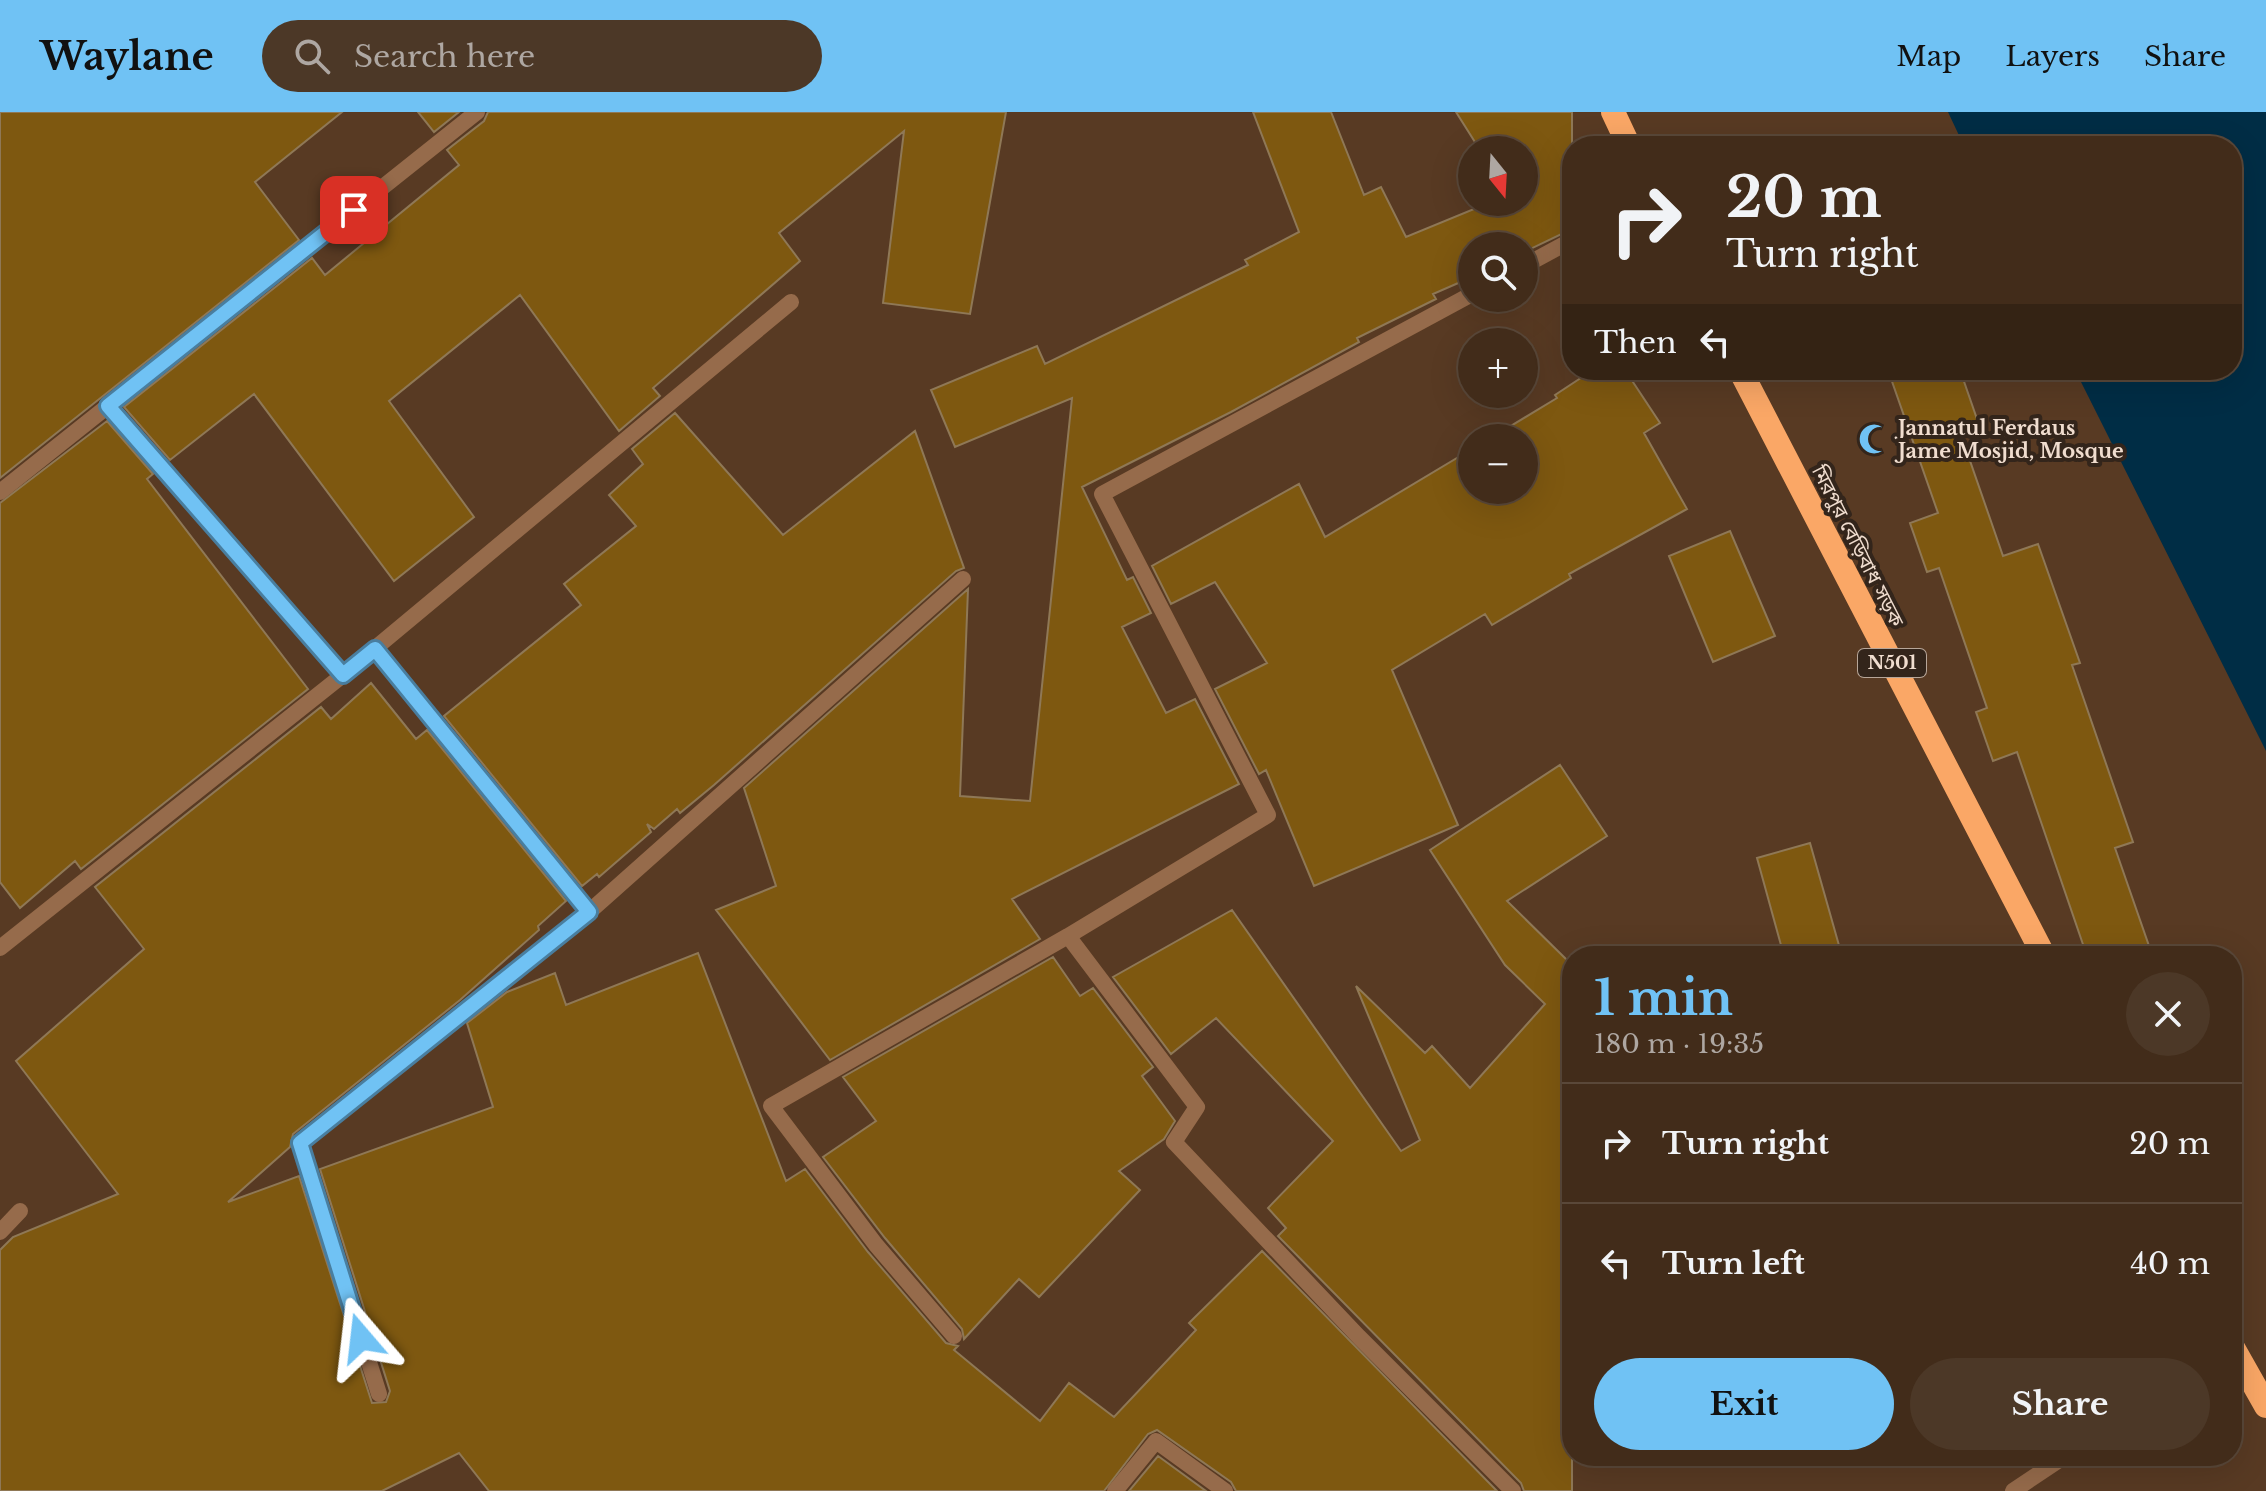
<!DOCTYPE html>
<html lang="en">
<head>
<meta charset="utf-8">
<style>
	:root { --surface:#422c1a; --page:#4c3827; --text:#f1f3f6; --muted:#aea7a2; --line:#5a4839; --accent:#70c2f4 }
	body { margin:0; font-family:"Libre Baskerville","Noto Sans Bengali",serif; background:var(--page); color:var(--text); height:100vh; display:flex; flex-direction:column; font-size:30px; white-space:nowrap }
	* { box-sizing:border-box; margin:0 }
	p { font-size:26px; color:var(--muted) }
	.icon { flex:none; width:44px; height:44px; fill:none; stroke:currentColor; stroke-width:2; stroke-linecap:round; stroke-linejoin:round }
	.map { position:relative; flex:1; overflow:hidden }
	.side { position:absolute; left:1562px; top:834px; width:680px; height:520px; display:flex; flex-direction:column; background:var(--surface); border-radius:32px; box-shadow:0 8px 32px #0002,0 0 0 2px var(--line) }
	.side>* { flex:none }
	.top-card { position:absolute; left:1562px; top:24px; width:680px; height:244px; border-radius:32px; box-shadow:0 8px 32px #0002,0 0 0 2px var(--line); background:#422c1a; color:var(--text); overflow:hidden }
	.needle { width:52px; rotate:162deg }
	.fabs { position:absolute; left:1458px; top:24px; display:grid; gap:16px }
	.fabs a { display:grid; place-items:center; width:80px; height:80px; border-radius:50%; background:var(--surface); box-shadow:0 8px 32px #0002,0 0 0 2px var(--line); font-size:40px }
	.pin { position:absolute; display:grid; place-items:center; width:68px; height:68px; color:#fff; margin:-34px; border-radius:16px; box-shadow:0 4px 12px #0006 }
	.me { position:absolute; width:88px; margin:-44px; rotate:343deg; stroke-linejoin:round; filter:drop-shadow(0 0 6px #0008) }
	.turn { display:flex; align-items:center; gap:28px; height:168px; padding:0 32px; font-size:36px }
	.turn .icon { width:104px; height:104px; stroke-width:2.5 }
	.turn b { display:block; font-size:56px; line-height:68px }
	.then { display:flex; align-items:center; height:76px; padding:0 32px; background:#0003; gap:16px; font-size:30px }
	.round { display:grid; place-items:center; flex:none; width:84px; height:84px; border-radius:42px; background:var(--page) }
	.summary { display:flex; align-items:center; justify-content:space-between; height:136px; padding:0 32px }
	h1 { font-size:48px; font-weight:800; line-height:60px; color:var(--accent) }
	.primary-button { display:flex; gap:16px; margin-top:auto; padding:16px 32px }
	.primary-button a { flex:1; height:92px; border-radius:48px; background:var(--accent); color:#111; font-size:32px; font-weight:800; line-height:92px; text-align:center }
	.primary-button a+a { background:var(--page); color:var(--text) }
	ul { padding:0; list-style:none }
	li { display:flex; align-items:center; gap:24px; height:120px; padding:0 32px; border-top:2px solid var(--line) }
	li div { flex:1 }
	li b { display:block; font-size:30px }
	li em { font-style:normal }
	header { display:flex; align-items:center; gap:48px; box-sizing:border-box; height:112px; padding:0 40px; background:var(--accent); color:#111 }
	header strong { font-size:38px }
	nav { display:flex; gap:44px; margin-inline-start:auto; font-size:28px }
	.search { width:560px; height:72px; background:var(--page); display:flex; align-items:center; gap:20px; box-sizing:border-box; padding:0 28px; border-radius:44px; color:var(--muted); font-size:30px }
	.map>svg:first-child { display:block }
	.water { fill:#002d45 }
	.building { fill:#7e5810; stroke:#8f7856; stroke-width:2 }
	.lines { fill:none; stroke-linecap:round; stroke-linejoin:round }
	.street { stroke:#966b4b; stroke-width:16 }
	.highway { stroke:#faa766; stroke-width:24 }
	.route-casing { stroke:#497e9f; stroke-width:20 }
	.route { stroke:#70c2f4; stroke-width:14 }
	.labels { text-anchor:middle; stroke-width:8; stroke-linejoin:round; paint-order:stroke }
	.shield { fill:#33251b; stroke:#b7a699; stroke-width:2 }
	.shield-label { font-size:18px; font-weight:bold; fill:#f0ddcf }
	.poi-label { font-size:20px; font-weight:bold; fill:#f0ddcf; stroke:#33251b; text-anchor:start }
	.street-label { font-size:20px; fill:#f0ddcf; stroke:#33251b }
</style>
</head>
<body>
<header>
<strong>Waylane</strong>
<div class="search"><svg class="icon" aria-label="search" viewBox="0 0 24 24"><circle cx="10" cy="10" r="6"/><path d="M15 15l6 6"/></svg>Search here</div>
<nav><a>Map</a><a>Layers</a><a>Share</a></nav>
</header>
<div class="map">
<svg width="2266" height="1379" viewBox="0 0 2266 1379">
	<rect width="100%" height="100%" fill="#583a23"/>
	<!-- water -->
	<path class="water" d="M 1948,0 L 2266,0 L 2266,639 L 2075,258 L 2232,258 L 2232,34 L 1964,34 Z"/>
	<!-- building -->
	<path class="building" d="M 0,0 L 342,0 L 255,70 L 299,128 L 0,366 Z
		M 418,0 L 459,0 L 434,20 Z
		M 488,0 L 1006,0 L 970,202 L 883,191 L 904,19 L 779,121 L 800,149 L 653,276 L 660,284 L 619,319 L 520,183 L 389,289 L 474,405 L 394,469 L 254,282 L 170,348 L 124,295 L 312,146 L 325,163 L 459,53 L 447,38 L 484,9 Z
		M 1253,0 L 1331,0 L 1364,83 L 1381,75 L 1406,125 L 1491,90 L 1524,90 L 1524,38 L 1480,38 L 1456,0 L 1572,0 L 1572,117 L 1524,140 L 1524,134 L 1472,134 L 1472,165 L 1433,182 L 1436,187 L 1357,226 L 1359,230 L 1231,300 L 1082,375 L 1127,468 L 1133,465 L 1151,501 L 1122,515 L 1166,601 L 1195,587 L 1239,672 L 1012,787 L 1040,827 L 830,948 L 716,798 L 776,774 L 744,676 L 968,477 L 960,684 L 1030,689 L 1072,286 L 955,335 L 931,278 L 1037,234 L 1045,252 L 1248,153 L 1245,148 L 1299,120 Z
		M 1593,258 L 1625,258 L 1660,311 L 1644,321 L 1687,397 L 1569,462 L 1571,466 L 1492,513 L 1485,502 L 1392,558 L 1458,713 L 1314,774 L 1266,658 L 1259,662 L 1215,577 L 1267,551 L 1215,470 L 1171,492 L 1152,454 L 1299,372 L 1325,425 L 1472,337 L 1472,378 L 1524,378 L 1524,326 L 1491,326 L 1557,286 L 1555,283 Z
		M 1888,258 L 1960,258 L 1978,310 L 1959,317 L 2003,444 L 2038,432 L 2080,551 L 2072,553 L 2133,730 L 2115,736 L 2149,834 L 2120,844 L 2087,844 L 2017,640 L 1993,649 L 1976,600 L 1987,596 L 1939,456 L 1927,460 L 1910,411 L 1938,401 Z
		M 675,301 L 783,423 L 915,319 L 964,456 L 956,459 L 714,673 L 680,701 L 677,697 L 654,717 L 647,712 L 651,720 L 599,765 L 597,762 L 582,774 L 444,604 L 581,493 L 564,472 L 636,414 L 609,383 L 643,352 L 632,337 Z
		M 107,309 L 153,362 L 147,367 L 308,577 L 81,757 L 75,749 L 20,796 L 0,770 L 0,391 Z
		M 1730,419 L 1775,524 L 1713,550 L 1669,444 Z
		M 371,571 L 416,627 L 427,618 L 566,789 L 538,814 L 539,818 L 460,888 L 293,1022 L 290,1035 L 228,1090 L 299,1064 L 372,1291 L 386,1290 L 390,1279 L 320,1057 L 493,995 L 467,911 L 507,880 L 555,861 L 566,893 L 698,841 L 786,1069 L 805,1057 L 868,1140 L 946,1231 L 958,1234 L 954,1238 L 1040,1309 L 1069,1271 L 1114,1305 L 1196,1218 L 1189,1211 L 1262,1139 L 1497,1379 L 1236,1379 L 1231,1370 L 1157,1318 L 1148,1322 L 1104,1379 L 489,1379 L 459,1341 L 382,1379 L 0,1379 L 0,1138 L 13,1125 L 118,1082 L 16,949 L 144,837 L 95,775 L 321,595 L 331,607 Z
		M 1560,653 L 1607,724 L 1507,789 L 1572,853 L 1572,1379 L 1524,1379 L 1521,1371 L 1278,1124 L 1286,1116 L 1268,1096 L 1333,1029 L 1216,906 L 1171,942 L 1113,865 L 1232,798 L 1401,1039 L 1420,1028 L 1356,874 L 1425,941 L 1432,934 L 1470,976 L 1545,892 L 1505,853 L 1430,738 Z
		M 1810,731 L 1842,844 L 1784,844 L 1757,746 Z
		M 1053,845 L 1080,884 L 1093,876 L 1153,955 L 1142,964 L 1175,1009 L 1164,1027 L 1119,1059 L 1140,1078 L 1039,1185 L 1019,1167 L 964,1227 L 962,1217 L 885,1126 L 823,1045 L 876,1009 L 843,965 Z
		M 1158,1344 L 1206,1379 L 1129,1379 Z"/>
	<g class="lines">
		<!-- street -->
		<path class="street" d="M 1524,154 L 1572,128
			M 108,294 L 343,563
			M 0,380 L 477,0
			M 375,537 L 589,800
			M 1068,824 L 1197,995 L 1174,1030 L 1359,1225 L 1513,1379
			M 0,836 L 343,563 L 791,190
			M 0,1120 L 20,1099
			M 954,1224 L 876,1133 L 771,994 L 1068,824 L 1268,703 L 1102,382 L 1472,182
			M 379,1282 L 300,1031 L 589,800 L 963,467
			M 1115,1379 L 1156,1329 L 1225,1379
			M 2013,1379 L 2065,1344"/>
		<!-- highway -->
		<path class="highway" d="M 1613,0 L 1629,34
			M 1740,258 L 2044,844
			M 2232,1234 L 2266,1294"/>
	</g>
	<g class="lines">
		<!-- route casing -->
		<g class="route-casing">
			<path id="route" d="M 354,98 L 108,294 L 343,563 L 375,537 L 589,800 L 300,1031 L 361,1226"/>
		</g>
		<!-- route -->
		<use href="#route" class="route"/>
	</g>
	<!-- icons -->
	<defs>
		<g id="mosque-bare" transform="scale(2.4)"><path d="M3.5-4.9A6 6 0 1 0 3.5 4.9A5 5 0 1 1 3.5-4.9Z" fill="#70c2f4" stroke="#33251b" stroke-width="2.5" paint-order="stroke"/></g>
	</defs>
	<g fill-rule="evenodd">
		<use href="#mosque-bare" x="1874" y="327"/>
	</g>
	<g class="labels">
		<!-- shield labels -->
		<rect class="shield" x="1858" y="537" width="68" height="28" rx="6"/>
		<g class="shield-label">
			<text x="1892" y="557">N501</text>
		</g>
		<!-- poi labels -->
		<g class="poi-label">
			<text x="1898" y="323">Jannatul Ferdaus<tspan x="1898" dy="23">Jame Mosjid, Mosque</tspan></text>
		</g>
		<!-- street labels -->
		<g class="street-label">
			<text transform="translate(1858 434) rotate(63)" y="7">মিরপুর বেড়িবাধ সড়ক</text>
		</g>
	</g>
</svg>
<div class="fabs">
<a><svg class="needle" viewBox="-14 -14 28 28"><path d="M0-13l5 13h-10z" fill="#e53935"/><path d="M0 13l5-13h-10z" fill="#aea7a2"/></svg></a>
<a><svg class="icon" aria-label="search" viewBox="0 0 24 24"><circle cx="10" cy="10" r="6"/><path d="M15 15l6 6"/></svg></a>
<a>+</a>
<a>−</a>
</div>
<div class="pin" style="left:354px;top:98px;background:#d93025"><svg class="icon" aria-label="arrive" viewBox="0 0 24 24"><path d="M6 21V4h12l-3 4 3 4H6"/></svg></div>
<svg class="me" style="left:361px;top:1226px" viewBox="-20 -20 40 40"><path d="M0-17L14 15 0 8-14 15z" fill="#70c2f4" stroke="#fff" stroke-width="4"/></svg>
<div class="top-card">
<div class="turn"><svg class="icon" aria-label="right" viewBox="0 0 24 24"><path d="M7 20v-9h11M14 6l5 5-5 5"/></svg><div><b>20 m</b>Turn right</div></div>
<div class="then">Then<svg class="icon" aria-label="left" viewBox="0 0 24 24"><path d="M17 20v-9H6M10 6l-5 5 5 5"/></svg></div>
</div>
<section class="side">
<div class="summary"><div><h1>1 min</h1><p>180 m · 19:35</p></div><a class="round"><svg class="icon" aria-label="close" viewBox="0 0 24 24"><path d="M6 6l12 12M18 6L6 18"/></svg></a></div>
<ul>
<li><svg class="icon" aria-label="right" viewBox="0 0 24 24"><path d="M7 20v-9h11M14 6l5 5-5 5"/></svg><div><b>Turn right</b></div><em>20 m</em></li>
<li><svg class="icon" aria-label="left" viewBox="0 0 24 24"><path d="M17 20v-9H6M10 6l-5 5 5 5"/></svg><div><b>Turn left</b></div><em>40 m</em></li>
</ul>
<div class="primary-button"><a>Exit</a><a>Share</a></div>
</section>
</div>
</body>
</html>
